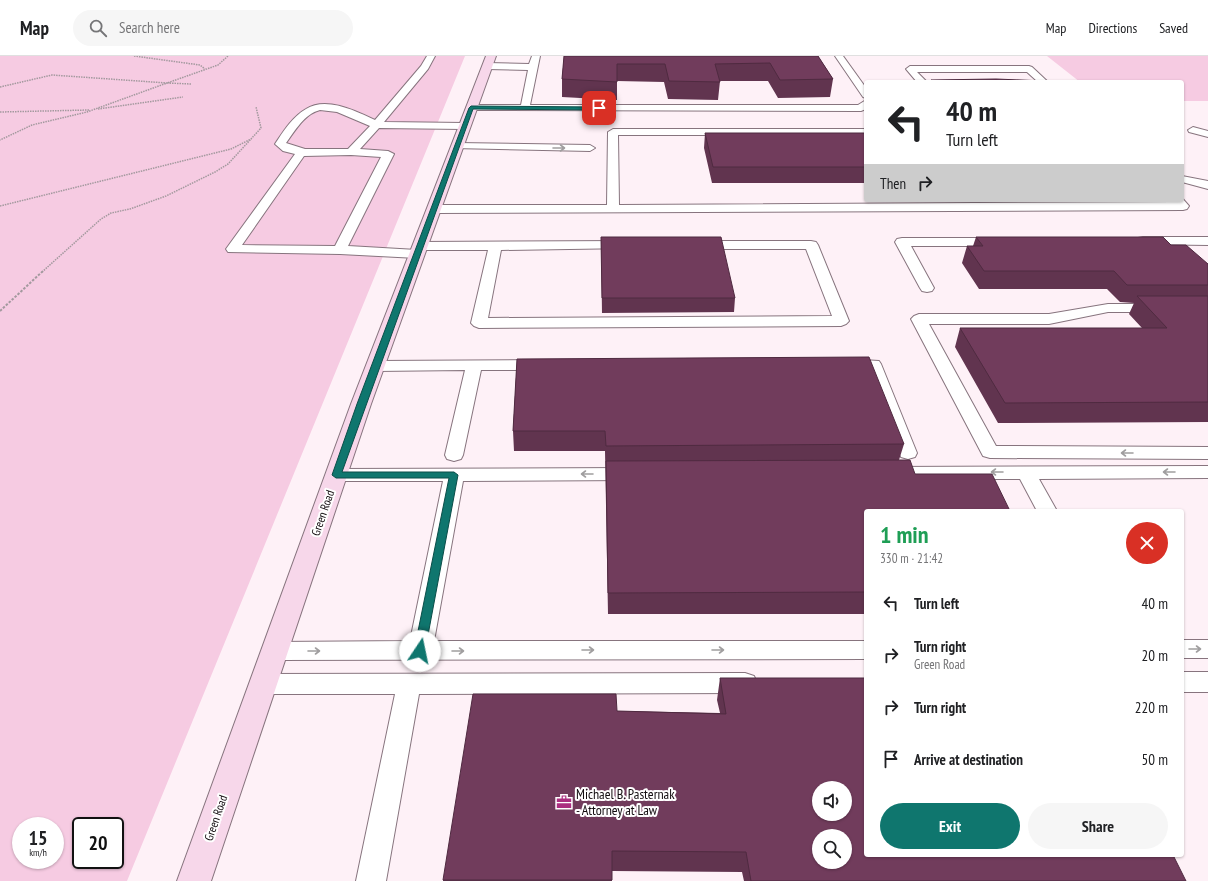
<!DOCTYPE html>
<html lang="en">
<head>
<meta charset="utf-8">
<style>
	:root { --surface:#fff; --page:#f6f6f6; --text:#202124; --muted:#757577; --line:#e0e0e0; --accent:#0f766e }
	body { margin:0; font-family:"PT Sans Narrow",sans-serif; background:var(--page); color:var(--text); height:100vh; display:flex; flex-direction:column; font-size:15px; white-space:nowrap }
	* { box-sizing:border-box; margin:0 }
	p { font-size:13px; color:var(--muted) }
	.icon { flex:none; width:22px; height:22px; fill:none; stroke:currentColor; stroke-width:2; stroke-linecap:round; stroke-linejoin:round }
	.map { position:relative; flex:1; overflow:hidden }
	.panel { position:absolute; left:864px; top:453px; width:320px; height:348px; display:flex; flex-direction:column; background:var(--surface); border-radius:4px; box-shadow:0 1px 3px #0004 }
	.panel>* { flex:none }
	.hud { position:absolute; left:864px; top:24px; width:320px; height:122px; border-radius:4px; box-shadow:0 1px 3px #0004; background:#fff; color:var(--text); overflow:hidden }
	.controls { position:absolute; left:812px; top:725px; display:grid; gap:8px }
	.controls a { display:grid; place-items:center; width:40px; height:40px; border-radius:50%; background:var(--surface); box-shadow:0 1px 3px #0004; font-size:20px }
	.speed { position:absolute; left:12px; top:761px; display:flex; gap:8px; font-size:20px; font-weight:700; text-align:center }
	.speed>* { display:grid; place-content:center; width:52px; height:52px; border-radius:50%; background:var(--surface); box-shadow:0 1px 3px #0004; line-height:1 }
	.speed small { font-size:10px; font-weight:400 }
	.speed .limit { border:2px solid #111; border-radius:6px; background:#fff; color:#111 }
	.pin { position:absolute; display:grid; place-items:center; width:34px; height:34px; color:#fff; margin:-17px; border-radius:8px; box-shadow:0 2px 6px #0006 }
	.me { position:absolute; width:44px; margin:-22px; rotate:11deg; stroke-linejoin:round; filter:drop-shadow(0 0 3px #0008) }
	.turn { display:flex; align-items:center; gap:14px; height:84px; padding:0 16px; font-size:18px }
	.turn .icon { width:52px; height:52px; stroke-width:2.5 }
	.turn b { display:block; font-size:28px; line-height:34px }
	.then { display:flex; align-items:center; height:38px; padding:0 16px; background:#0003; gap:8px; font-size:15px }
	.round { display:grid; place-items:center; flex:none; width:42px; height:42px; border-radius:21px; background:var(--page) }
	.headline { display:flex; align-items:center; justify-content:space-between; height:68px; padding:0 16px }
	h1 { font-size:24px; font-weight:700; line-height:30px; color:#1e9e55 }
	.button { display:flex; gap:8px; margin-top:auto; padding:8px 16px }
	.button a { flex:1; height:46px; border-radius:24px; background:var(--accent); color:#fff; font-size:16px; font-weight:700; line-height:46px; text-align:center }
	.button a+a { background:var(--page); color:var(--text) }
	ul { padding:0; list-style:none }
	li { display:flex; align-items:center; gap:12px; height:52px; padding:0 16px }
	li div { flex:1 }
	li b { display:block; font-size:15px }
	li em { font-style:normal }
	header { display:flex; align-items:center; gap:24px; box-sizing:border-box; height:56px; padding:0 20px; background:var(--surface); border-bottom:1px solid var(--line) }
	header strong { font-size:19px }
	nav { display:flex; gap:22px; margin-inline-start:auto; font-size:14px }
	.search { width:280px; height:36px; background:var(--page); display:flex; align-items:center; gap:10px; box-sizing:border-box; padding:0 14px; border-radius:22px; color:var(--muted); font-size:15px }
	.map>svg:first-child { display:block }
	.green { fill:#f6cbe2; fill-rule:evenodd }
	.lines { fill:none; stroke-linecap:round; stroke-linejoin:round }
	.service-casing { stroke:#87747e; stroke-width:2 }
	.secondary-casing { stroke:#87747e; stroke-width:2 }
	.path-far1 { stroke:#a3999e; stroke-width:1.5; stroke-dasharray:1.5 1; stroke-linecap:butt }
	.path { stroke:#a3999e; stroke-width:2; stroke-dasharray:2.5 1.5; stroke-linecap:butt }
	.service { fill:#fff; fill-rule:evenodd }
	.secondary { fill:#f7d7ea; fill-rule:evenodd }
	.wall { fill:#61344f }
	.building { fill:#713c5c; stroke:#4f2a40; fill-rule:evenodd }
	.oneway { stroke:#a09e9f }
	.route { fill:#0f766e; stroke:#0a4d48 }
	.labels { text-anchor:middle; stroke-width:4; stroke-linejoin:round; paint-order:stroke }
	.street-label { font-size:12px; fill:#120c0f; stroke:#fff }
	.near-poi-label { font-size:14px; fill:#120c0f; stroke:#fff; text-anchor:start }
</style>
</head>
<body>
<header>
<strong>Map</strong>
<div class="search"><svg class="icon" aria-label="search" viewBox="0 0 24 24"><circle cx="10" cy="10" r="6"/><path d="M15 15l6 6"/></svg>Search here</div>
<nav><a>Map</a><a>Directions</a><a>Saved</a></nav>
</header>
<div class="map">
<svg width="1208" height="825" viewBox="0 0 1208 825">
	<rect width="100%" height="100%" fill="#fef1f7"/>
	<!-- green -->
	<path class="green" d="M 0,0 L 465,0 L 127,825 L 0,825 ZM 21,770 L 55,770 L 55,804 L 21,804 ZM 81,770 L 115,770 L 115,804 L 81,804 Z
		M 1047,0 L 1208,0 L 1208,45 L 1182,45 L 1182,26 L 1080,26 Z"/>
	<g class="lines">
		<!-- service casing -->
		<g class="service-casing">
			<path id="service" d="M 427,0 L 435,0 L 428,13 L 384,66 L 464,67 L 469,70 L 464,73 L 379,72 L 360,93 L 388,95 L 394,98 L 348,190 L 417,194 L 422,195 L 424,198 L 422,201 L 417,202 L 340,198 L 228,196 L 226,193 L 295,98 L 283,95 L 275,88 C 283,76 292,61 306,53 C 326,40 356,55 375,64 L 421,10 ZM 320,54 L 337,56 L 370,70 L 348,93 L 305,93 L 286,87 C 295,75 304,58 320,54 ZM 351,99 L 381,101 L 335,190 L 242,189 L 304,100 Z
				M 532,0 L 540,0 L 530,49 L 858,49 L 866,44 L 866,53 L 861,55 L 468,54 L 466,52 L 468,50 L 471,49 L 521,49 L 528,14 L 487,13 L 483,10 L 487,7 L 529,8 Z
				M 835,0 L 843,0 L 866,32 L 866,42 L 863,41 Z
				M 910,10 L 1029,10 L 1032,11 L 1048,26 L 1038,26 L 1027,16 L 917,16 L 927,26 L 917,26 L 906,13 Z
				M 1193,71 L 1208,75 L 1208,81 L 1189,76 L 1188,74 Z
				M 613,73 L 866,73 L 866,79 L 618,79 L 619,149 L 1173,146 L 1171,144 L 1182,144 L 1182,142 L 1189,150 L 1187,153 L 1183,154 L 434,157 L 430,156 L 428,153 L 430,150 L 434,149 L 607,149 L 608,76 Z
				M 457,87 L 590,89 L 595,92 L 590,95 L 453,92 L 452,90 L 453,88 Z
				M 1182,120 L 1208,125 L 1208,133 L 1182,126 Z
				M 1143,181 L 1208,181 L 1208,189 L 1138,188 L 1136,185 L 1138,182 Z
				M 902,182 L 1000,182 L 1005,183 L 1007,186 L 1005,189 L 1000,190 L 911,190 L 934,232 L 932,235 L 927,236 L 922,235 L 920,232 L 895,186 L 897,183 Z
				M 626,185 L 631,186 L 633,189 L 631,192 L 501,194 L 488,262 L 832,260 L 806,193 L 697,193 L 692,192 L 690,189 L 692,186 L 697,185 L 811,185 L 816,186 L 818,189 L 849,265 L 846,268 L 841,270 L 479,272 L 474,270 L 471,267 L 488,194 L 420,194 L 415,193 L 413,190 L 415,187 L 420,186 Z
				M 1108,248 L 1208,248 L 1208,256 L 1108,256 L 1049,268 L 929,268 L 996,390 L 1208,391 L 1208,403 L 990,402 L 983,400 L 911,263 L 914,260 L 919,258 L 1049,258 Z
				M 847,303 L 879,305 L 881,308 L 917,397 L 915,401 L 908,403 L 901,401 L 867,313 L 841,311 L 839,308 L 841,305 Z
				M 542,304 L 548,306 L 550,309 L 548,312 L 542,314 L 481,314 L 463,399 L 461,403 L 454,405 L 447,403 L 445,399 L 465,314 L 376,315 L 370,313 L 368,310 L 370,307 L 376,305 Z
				M 1208,410 L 1208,422 L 1039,423 L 1057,455 L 1037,455 L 1020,423 L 889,423 L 882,421 L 879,417 L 882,413 L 889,411 Z
				M 631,412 L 638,414 L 641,418 L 638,422 L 631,424 L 463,425 L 434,585 L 866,585 L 866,603 L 275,604 L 267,602 L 263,595 L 267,588 L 275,586 L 410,585 L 443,425 L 336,425 L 329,423 L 326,419 L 329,415 L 336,413 Z
				M 1182,584 L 1208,584 L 1208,602 L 1182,602 Z
				M 1182,616 L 1208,616 L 1208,636 L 1182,636 Z
				M 745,617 L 754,620 L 757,627 L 754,634 L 745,637 L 419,638 L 386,825 L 356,825 L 395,638 L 263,638 L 254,635 L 251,628 L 254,621 L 263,618 Z"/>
		</g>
		<!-- secondary casing -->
		<g class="secondary-casing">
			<path id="secondary" d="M 486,0 L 496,0 L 371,348 L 211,825 L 177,825 L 351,348 Z"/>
		</g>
		<!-- path-far1 -->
		<path class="path-far1" d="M 134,0 L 200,9 L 205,13
			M 191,28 L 167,27 L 218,9 L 228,0
			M 0,31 L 52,19 L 167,27 L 87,56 L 32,69 L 0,84
			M 98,53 L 183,41
			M 0,56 L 89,54
			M 0,150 L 231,93 L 251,83 L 261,72 L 256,51
			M 42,216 L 101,163 L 111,157 L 130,153 L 166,140 L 215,116 L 228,108 L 251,83"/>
		<!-- path -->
		<path class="path" d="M 0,255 L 43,215"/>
		<!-- service -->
		<use href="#service" class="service"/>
		<!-- secondary -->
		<use href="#secondary" class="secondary"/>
	</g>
	<!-- wall -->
	<path class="wall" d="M 564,0 L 818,0 L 833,23 L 830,41 L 778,42 L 768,25 L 720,25 L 718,44 L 668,43 L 664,26 L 617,25 L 617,44 L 562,41 L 562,23 Z
		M 705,77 L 866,77 L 866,127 L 712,127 L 704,92 Z
		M 601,181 L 735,242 L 734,256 L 602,257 Z
		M 976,181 L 1171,189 L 1208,208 L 1208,366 L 998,367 L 955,291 L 960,272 L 1142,272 L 1129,258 L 1134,247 L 1120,246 L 1107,233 L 979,233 L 962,207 L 967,190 L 973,190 Z
		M 517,303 L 904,388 L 899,404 L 866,455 L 866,558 L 608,558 L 605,395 L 514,395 L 513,375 Z
		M 720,622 L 1186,825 L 744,825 L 742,816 L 612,815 L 612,825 L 443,825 L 443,824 L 617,655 L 720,657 L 717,644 Z"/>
	<!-- building -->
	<path class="building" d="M 564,0 L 818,0 L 833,23 L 780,24 L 770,7 L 715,8 L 720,26 L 669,25 L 665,8 L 617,8 L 617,26 L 562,23 Z
		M 996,23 L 1044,25 L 1046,26 L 934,26 L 931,24 Z
		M 705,77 L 866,77 L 866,111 L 713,111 Z
		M 601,181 L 721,181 L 735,242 L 602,242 Z
		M 976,181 L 1163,181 L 1171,189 L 1186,189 L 1208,208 L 1208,229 L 1127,229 L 1114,215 L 984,215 L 967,190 L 983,190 Z
		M 1137,240 L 1208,240 L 1208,346 L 1005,347 L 960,272 L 1167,272 Z
		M 869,301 L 904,388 L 606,390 L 605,375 L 513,375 L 517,303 Z
		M 910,404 L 915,418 L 992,418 L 1010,455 L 866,455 L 866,536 L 608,537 L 606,405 Z
		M 720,622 L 866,622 L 866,799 L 1173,799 L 1186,825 L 751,825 L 746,796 L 612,795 L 612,824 L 443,824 L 473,638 L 616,638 L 617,655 L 726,658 ZM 819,732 L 845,732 L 845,758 L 819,758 ZM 819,780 L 845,780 L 845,806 L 819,806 Z"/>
	<!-- one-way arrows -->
	<defs><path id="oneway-shaft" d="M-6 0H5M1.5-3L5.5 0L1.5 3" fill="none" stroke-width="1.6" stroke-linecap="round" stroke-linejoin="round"/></defs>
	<g class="oneway">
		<use href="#oneway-shaft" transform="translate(559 92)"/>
		<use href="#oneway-shaft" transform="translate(1127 397) rotate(-180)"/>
		<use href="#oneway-shaft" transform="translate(997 416) rotate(180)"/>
		<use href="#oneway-shaft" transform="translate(1169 416) rotate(180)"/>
		<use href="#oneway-shaft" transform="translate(587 418) rotate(180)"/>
		<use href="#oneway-shaft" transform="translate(1195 593)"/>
		<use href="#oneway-shaft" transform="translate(588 594)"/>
		<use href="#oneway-shaft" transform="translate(718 594)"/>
		<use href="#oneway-shaft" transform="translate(314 595)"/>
		<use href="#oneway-shaft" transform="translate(458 595)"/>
	</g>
	<!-- route -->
	<path class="route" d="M 471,50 L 599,51 L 601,52 L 599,54 L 473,53 L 342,416 L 454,416 L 458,419 L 425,595 L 423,598 L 420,599 L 416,598 L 414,595 L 449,422 L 336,422 L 332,419 L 357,348 L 469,52 Z"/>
	<!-- icons -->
	<defs>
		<g id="office-bare" transform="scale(1.2)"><path d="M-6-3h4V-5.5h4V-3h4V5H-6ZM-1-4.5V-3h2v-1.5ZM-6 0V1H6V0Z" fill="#ab2e80" stroke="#fff" stroke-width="2.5" paint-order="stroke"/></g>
	</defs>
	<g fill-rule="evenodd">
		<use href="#office-bare" x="564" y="746"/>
	</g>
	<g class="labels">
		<!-- street labels -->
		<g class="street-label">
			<text transform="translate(323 457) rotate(-71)" y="4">Green Road</text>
			<text transform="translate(216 762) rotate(-71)" y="4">Green Road</text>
		</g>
		<!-- near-poi labels -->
		<g class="near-poi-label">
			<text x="576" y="743">Michael B. Pasternak<tspan x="576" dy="16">- Attorney at Law</tspan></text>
		</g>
	</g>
</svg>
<div class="controls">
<a><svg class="icon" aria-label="sound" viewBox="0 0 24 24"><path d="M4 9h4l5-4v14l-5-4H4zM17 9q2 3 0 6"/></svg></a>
<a><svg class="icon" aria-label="search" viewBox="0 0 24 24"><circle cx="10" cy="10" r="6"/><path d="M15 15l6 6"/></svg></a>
</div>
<div class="speed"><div>15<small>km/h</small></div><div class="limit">20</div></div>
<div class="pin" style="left:599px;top:52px;background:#d93025"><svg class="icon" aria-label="arrive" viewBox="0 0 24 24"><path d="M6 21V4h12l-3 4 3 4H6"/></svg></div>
<svg class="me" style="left:420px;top:595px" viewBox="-20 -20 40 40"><circle r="19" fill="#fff"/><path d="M0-13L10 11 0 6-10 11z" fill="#0f766e"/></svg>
<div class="hud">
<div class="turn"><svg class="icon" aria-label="left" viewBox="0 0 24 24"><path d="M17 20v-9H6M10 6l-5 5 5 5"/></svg><div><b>40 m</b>Turn left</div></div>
<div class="then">Then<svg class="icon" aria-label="right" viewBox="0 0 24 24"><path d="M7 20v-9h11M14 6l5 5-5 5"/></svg></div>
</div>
<section class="panel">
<div class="headline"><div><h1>1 min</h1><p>330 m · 21:42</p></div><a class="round" style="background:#d93025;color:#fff"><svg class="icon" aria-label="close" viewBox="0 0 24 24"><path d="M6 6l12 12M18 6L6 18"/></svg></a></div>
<ul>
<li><svg class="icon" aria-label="left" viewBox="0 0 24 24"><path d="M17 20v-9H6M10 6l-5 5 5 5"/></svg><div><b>Turn left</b></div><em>40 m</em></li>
<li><svg class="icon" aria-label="right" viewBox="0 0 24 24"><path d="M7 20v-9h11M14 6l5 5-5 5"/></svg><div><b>Turn right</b><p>Green Road</p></div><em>20 m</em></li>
<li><svg class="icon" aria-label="right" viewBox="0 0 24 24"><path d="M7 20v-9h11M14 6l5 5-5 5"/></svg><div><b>Turn right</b></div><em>220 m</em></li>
<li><svg class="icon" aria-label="arrive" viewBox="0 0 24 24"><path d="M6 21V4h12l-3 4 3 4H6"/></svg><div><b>Arrive at destination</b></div><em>50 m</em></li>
</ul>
<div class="button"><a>Exit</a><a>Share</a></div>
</section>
</div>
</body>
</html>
